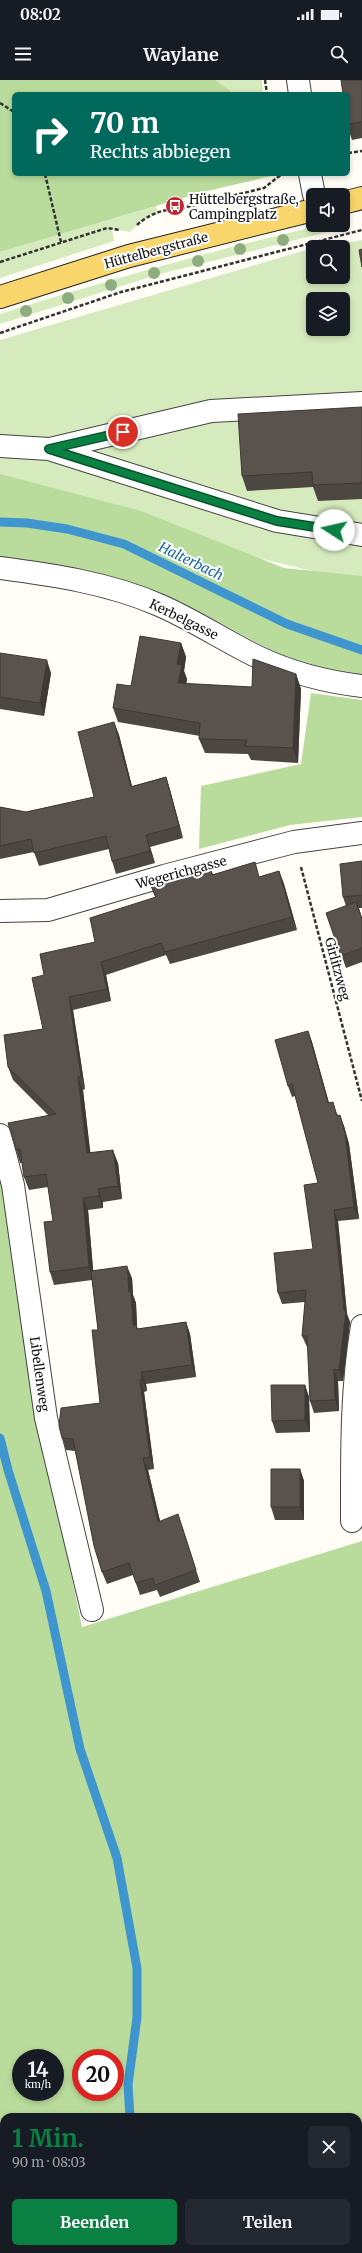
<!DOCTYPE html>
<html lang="de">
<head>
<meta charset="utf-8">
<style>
	:root { --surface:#171b24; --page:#242831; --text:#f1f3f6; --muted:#9ea1a6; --accent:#0b8043 }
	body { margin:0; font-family:Merriweather,serif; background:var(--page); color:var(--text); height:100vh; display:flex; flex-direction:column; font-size:15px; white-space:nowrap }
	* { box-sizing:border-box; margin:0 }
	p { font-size:13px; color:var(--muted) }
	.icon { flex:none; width:22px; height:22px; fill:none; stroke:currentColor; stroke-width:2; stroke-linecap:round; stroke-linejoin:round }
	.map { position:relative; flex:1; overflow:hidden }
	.details { position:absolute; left:0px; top:2033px; width:362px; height:140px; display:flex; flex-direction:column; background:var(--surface); border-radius:12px 12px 0 0; box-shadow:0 2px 6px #0003 }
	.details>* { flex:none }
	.guide { position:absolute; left:12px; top:12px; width:338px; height:84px; border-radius:6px; box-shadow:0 2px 6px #0003; background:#00695c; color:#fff; overflow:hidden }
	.fabs { position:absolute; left:306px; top:108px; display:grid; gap:8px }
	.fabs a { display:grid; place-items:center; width:44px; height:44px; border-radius:6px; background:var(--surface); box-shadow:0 2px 6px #0003; font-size:20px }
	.speed { position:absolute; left:12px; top:1969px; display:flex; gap:8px; font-size:20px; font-weight:700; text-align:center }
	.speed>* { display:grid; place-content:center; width:52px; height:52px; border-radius:50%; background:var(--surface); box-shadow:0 2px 6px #0003; line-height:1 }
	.speed small { font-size:10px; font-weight:400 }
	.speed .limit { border:6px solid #d22; background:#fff; color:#111 }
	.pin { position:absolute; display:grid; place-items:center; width:34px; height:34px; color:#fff; margin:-17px; border:2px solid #fff; border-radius:50%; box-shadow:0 1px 4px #0007 }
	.me { position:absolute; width:44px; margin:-22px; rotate:280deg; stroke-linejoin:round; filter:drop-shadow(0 0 3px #0008) }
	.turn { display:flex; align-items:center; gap:14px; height:84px; padding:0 12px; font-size:18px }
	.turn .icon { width:52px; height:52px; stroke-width:2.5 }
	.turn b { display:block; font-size:28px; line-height:34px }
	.round { display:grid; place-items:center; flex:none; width:42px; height:42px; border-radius:6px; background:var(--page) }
	.head { display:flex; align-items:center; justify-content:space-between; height:68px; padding:0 12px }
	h1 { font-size:24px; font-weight:700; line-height:30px; color:var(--accent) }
	.action { display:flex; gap:8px; margin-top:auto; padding:8px 12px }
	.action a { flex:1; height:46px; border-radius:6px; background:var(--accent); color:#fff; font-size:16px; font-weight:700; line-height:46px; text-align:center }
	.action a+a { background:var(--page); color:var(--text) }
	.status { display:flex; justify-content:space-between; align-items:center; height:28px; padding:0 20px; background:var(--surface); direction:ltr }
	.status svg { height:11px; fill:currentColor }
	header { display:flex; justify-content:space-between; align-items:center; height:52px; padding:0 12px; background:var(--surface); font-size:18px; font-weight:700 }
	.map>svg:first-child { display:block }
	.green { fill:#d5ebbd; fill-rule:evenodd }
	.forest { fill:#b9dc9c; fill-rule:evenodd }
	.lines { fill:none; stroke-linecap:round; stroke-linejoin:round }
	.stream { stroke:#3f96cf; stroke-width:9 }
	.minor-casing { stroke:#444; stroke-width:24 }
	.major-casing { stroke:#222; stroke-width:24 }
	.path { stroke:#333; stroke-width:2.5; stroke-dasharray:4 2; stroke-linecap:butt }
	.minor { stroke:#fff; stroke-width:22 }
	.major { stroke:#f9d66b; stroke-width:22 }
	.tree { fill:#8dad7f }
	.wall { fill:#4d4742 }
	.shaded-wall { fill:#3f3936 }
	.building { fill:#5a524d; stroke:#3f3936 }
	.route-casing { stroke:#07532c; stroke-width:10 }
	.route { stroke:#0b8043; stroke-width:7 }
	.labels { text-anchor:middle; stroke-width:4; stroke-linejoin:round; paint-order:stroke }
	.poi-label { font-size:13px; fill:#111; stroke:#fff; text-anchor:start }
	.street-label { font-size:13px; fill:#111; stroke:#fff }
	.water-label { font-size:14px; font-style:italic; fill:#1768a6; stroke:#fff }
</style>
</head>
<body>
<div class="status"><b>08:02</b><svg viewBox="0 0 49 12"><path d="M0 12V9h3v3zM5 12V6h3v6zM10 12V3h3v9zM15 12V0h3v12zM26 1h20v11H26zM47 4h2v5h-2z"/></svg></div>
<header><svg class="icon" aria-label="menu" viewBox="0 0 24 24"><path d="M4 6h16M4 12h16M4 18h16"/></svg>Waylane<svg class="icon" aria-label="search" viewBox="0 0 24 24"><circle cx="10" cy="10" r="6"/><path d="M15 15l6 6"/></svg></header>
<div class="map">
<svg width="362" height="2173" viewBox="0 0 362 2173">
	<rect width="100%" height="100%" fill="#fffdf5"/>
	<!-- green -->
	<path class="green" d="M 215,0 L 262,0 L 263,14 L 235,14 Z
		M 156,126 L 158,133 L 146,137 L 130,152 L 112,149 L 114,161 L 0,198 L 0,172 Z
		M 323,145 L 341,145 L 340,149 L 160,194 L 0,244 L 0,234 C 107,200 214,170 323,145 Z
		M 362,160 L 362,503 L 120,445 L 0,421 L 0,260 L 313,168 L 313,197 L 343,197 L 343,167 L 320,167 ZM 313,219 L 343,219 L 343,249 L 313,249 Z"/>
	<!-- forest -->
	<path class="forest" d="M 0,0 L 215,0 L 235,14 L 14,14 L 14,94 L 276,95 L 203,112 L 0,172 Z
		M 0,394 L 141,431 L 284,488 L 362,496 L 362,596 C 347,593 331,593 317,588 C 270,574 229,546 185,525 C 132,499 59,485 0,477 Z
		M 311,613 L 362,620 L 362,737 L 290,745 L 199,769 L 201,706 L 301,684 Z
		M 0,1087 L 37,1328 L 82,1547 L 362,1461 L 362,2173 L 0,2173 ZM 21,1978 L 55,1978 L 55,2012 L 21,2012 ZM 81,1978 L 115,1978 L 115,2012 L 81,2012 ZM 4,2037 L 358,2037 L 358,2169 L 4,2169 Z"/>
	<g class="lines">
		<!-- stream -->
		<path class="stream" d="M 0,442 L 27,443 L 67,449 L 124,464 L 287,544 L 362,570
			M 0,1358 L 8,1390 L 46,1511 L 80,1669 L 117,1778 L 137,1888 L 137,1937 L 128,2005 L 130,2037
			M 198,2169 L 198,2173"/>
		<!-- minor casing -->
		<g class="minor-casing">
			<path id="minor" d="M 298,0 L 300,14
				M 310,94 L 314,115
				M 0,366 L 49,369 L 277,441 L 362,455
				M 50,369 L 211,331 L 362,323
				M 0,488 C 53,495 109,503 159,525 C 194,540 226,562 260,578 C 292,593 327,602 362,606
				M 0,831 L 48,830 L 164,796 L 294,762 L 362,753
				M 0,1055 L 13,1105 L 46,1338 L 92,1530
				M 352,1441 C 352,1375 351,1310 362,1246"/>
		</g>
		<!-- major casing -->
		<g class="major-casing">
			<path id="major" d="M 343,123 L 362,118
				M 0,217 L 129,176 L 313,130"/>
		</g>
		<!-- path -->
		<path class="path" d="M 265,0 L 267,14
			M 0,23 L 14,32
			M 348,73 L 362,71
			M 45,94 L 61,162
			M 137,145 C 148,135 162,129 178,129 L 264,108 L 282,94
			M 0,182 L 107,148 L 120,150
			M 0,253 L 121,212 L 362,150
			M 301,787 L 362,1021"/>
		<!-- minor -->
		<use href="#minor" class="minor"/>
		<!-- major -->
		<use href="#major" class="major"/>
	</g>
	<!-- trees -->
	<g class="tree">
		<circle cx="283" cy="160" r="6"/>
		<circle cx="240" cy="169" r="6"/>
		<circle cx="198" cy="181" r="6"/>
		<circle cx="154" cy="193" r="6"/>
		<circle cx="111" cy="205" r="6"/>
		<circle cx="68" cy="218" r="6"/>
		<circle cx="26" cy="231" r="6"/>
	</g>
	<!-- wall -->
	<path class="wall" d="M 362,0 L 362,58 L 352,60 L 348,48 L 348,14 Z
		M 362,327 L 362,419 L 318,421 L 313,407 L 247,411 L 242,396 Z
		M 181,563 L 186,577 L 184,591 L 187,599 L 186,604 L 252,607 L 296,594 L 301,609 L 298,683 L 251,680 L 248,674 L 205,673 L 199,659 L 200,656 L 118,642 L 113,628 L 131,606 Z
		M 0,573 L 51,593 L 44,636 L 0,629 Z
		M 114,642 L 119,655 L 132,706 L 166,697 L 170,710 L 183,758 L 150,767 L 155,783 L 116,794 L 112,781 L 109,769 L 39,786 L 34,772 L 0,779 L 0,727 L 26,732 L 94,717 Z
		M 362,781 L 362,828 L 359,828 L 362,838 L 362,882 L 346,888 L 326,833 L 346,826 L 343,817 Z
		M 211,789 L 213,795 L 260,797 L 279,791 L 284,804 L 297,850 L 170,884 L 166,875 L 106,895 L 111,921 L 73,930 L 85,1009 L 83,1010 L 90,1073 L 118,1083 L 122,1119 L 103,1122 L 103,1128 L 88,1130 L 93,1190 L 132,1198 L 133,1215 L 136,1223 L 137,1247 L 138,1249 L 186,1242 L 190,1254 L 196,1297 L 146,1304 L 147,1311 L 144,1312 L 154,1389 L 148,1390 L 160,1441 L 182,1446 L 200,1502 L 160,1517 L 157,1510 L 140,1515 L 133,1495 L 107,1504 L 102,1492 L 75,1371 L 66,1370 L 62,1358 L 100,1323 L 98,1250 L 92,1200 L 54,1205 L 50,1192 L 53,1141 L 48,1107 L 29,1110 L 24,1097 L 22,1083 L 20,1083 L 16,1070 L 49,1036 L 13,1000 L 8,987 L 43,949 L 44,895 L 95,862 L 155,817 L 151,806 Z
		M 308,951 L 312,962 L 329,1023 L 338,1035 L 344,1046 L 349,1064 L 359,1139 L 338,1141 L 347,1234 L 350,1242 L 343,1301 L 338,1301 L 339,1331 L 314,1333 L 310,1321 L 308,1267 L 307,1267 L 302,1256 L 305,1222 L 282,1224 L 278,1213 L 313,1169 L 318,1103 L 295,1016 L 292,1017 L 288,1006 Z
		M 305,1305 L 309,1317 L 310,1352 L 276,1353 L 272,1341 Z
		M 300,1389 L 304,1401 L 304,1440 L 275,1440 L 271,1427 Z"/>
	<!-- shaded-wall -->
	<path class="shaded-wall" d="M 181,563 L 186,577 L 184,591 L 187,599 L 184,617 L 178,603 L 177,584 Z
		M 47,580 L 51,593 L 44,636 L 40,623 Z
		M 296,594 L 301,609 L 298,683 L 293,668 Z
		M 114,642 L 119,655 L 135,719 L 131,707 Z
		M 166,697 L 170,710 L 183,758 L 179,746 Z
		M 146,755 L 150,767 L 155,783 L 150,771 Z
		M 279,791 L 284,804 L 297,850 L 292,837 Z
		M 101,882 L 106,895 L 111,921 L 107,909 Z
		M 69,917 L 73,930 L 85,1009 L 81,996 Z
		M 308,951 L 312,962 L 332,1034 L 328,1023 Z
		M 78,997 L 83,1010 L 92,1086 L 87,1073 Z
		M 340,1035 L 344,1046 L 349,1064 L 359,1139 L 354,1127 Z
		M 113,1070 L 118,1083 L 122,1119 L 118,1106 Z
		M 98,1109 L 103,1122 L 103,1128 L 99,1116 Z
		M 83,1118 L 88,1130 L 94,1200 L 89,1187 Z
		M 334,1130 L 338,1141 L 347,1234 L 350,1242 L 343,1301 L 339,1290 L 344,1230 Z
		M 127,1186 L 132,1198 L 133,1215 L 136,1223 L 137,1247 L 140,1257 L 133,1245 Z
		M 186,1242 L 190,1254 L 196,1297 L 192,1285 Z
		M 334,1289 L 338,1301 L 339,1331 L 335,1320 Z
		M 141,1292 L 146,1304 L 147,1311 L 142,1299 Z
		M 140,1300 L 144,1312 L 154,1389 L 150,1377 Z
		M 305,1305 L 309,1317 L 310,1352 L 305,1340 Z
		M 143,1378 L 148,1390 L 163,1454 L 158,1442 Z
		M 300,1389 L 304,1401 L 304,1440 L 300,1427 Z"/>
	<!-- building -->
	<path class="building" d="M 341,0 L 362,0 L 362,42 L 348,44 L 348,14 L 343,14 Z
		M 362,169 L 362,187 L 359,170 Z
		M 362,327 L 362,403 L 313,405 L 312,392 L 242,396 L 238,334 Z
		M 140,556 L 181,563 L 177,584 L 182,585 L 178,603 L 252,607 L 253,579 L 296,594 L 293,668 L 245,666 L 247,660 L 199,659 L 200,643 L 113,628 L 117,604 L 131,606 Z
		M 0,573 L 47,580 L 40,623 L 0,617 Z
		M 114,642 L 131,707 L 166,697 L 179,746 L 146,755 L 150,771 L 112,781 L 106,756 L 34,773 L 31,759 L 0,766 L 0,727 L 26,732 L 94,717 L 78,652 Z
		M 362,781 L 362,815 L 343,817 L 340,784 Z
		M 255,782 L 259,797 L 279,791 L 292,837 L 165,872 L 161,863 L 101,882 L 107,909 L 69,917 L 81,996 L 78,997 L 87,1073 L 113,1070 L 118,1106 L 98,1109 L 99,1116 L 83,1118 L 89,1187 L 50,1192 L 44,1142 L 53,1141 L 46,1094 L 24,1097 L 20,1069 L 16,1070 L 8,1043 L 56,1034 L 8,987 L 4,955 L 43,949 L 32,898 L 44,895 L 40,874 L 95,862 L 90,838 L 156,817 L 151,806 L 211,789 L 212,795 Z
		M 356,822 L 362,839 L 362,868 L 341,876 L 326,833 Z
		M 308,951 L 328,1023 L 333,1022 L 337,1036 L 340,1035 L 345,1053 L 354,1127 L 334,1130 L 344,1230 L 346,1231 L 339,1290 L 334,1289 L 335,1320 L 310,1321 L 307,1256 L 302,1256 L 306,1210 L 278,1213 L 274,1173 L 313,1169 L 304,1105 L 318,1103 L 292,1004 L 288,1006 L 275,960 Z
		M 127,1186 L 129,1212 L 131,1211 L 133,1245 L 136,1245 L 137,1249 L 186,1242 L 192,1285 L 141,1292 L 142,1299 L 140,1300 L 150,1377 L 143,1378 L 158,1442 L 178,1434 L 196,1490 L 155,1505 L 153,1498 L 136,1503 L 129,1483 L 102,1492 L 94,1466 L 73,1359 L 62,1358 L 59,1346 L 61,1328 L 100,1323 L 92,1250 L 98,1250 L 91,1191 Z
		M 271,1305 L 305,1305 L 305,1340 L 272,1341 Z
		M 271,1389 L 300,1389 L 300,1427 L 271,1427 Z"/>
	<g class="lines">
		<!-- route casing -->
		<g class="route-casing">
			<path id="route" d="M 123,352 L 49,369 L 277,441 L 334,450"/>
		</g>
		<!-- route -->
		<use href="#route" class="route"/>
	</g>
	<!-- icons -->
	<defs>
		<g id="bus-disc" transform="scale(1)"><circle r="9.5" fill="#c4262e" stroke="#fff"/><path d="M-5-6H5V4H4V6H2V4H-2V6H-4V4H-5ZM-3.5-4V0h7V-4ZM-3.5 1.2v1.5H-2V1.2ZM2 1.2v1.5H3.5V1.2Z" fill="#fff"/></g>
	</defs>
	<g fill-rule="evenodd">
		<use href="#bus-disc" x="175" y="126"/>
	</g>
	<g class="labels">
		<!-- poi labels -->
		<g class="poi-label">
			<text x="189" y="124">Hüttelbergstraße,<tspan x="189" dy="15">Campingplatz</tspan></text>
		</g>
		<!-- street labels -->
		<g class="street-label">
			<text transform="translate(156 170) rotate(-15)" y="5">Hüttelbergstraße</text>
			<text transform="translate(184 539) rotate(26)" y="5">Kerbelgasse</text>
			<text transform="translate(181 792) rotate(-15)" y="5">Wegerichgasse</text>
			<text transform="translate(338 889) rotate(75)" y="5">Girlitzweg</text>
			<text transform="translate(40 1294) rotate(82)" y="5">Libellenweg</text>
		</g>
		<!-- water labels -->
		<g class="water-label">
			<text transform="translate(191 481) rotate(26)" y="5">Halterbach</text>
		</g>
	</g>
</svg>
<div class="fabs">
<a><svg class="icon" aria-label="sound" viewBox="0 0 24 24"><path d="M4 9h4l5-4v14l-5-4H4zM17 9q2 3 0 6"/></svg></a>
<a><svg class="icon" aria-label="search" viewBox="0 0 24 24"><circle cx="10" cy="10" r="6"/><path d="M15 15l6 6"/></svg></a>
<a><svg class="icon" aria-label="layers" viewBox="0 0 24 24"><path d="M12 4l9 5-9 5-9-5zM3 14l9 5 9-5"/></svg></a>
</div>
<div class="speed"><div>14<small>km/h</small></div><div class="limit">20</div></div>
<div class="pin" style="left:123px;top:352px;background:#d93025"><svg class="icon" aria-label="arrive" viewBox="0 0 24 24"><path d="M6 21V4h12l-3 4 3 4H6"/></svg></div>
<svg class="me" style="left:334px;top:450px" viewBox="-20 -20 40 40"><circle r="19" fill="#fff"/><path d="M0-13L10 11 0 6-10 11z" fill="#0b8043"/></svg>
<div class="guide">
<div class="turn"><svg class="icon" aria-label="right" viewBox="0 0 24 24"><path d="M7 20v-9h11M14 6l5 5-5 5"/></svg><div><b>70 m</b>Rechts abbiegen</div></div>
</div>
<section class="details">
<div class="head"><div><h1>1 Min.</h1><p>90 m · 08:03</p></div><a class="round"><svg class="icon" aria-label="close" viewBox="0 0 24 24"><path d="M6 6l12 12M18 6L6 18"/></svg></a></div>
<div class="action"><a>Beenden</a><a>Teilen</a></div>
</section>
</div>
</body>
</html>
